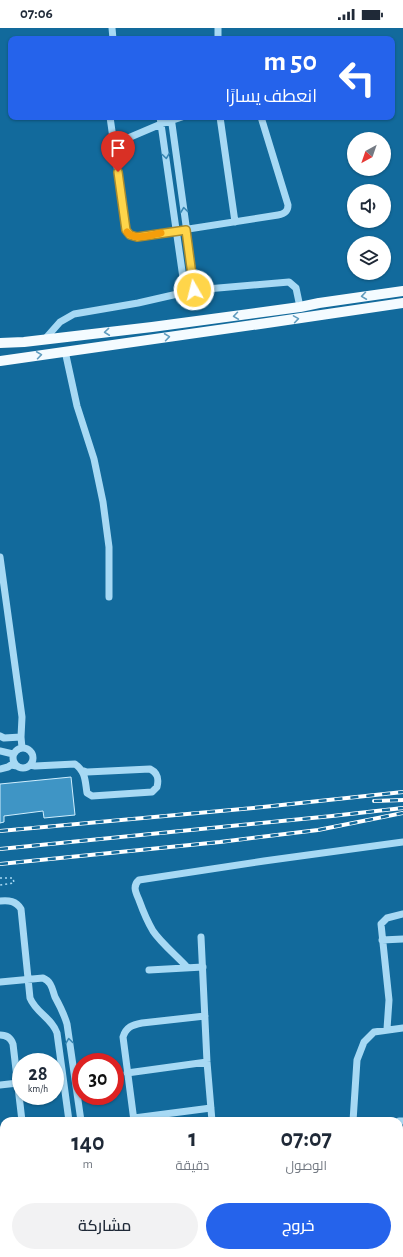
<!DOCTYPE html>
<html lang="ar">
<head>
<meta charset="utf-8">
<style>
	:root { --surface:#fff; --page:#f2f2f3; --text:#1f2937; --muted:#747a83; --accent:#2563eb }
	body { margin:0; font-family:"Alegreya Sans",Cairo,sans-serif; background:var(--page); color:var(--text); direction:rtl; height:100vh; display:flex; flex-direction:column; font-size:15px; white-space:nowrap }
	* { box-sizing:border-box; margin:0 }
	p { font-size:13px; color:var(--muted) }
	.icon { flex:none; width:22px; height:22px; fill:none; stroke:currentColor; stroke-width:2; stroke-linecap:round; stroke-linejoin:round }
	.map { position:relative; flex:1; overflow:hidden; direction:ltr }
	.panel { position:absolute; left:0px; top:1089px; width:403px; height:140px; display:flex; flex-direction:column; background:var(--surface); border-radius:12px 12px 0 0; box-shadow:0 1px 3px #0004; direction:rtl }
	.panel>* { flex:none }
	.top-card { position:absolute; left:8px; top:8px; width:387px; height:84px; border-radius:8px; box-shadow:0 1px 3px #0004; direction:rtl; background:#2563eb; color:#fff; overflow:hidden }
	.needle { width:26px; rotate:220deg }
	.fabs { position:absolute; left:347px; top:104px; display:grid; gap:8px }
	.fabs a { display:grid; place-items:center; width:44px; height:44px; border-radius:50%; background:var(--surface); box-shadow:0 1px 3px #0004; font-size:20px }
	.speed { position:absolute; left:12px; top:1025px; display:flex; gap:8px; font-size:20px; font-weight:700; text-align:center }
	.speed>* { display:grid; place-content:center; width:52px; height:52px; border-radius:50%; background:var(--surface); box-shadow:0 1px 3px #0004; line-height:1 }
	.speed small { font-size:10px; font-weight:400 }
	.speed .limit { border:6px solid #d22; background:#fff; color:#111 }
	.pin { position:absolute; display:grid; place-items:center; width:34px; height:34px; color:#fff; margin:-41px -17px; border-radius:50% 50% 50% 0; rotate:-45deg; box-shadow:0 0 4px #0007 }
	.pin .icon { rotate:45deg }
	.me { position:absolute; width:44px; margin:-22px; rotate:352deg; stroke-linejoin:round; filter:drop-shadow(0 0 3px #0008) }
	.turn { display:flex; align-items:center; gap:14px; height:84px; padding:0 12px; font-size:18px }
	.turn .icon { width:52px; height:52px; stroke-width:2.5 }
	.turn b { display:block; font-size:28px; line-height:34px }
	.eta { display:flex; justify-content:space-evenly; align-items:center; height:68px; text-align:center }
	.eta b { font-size:24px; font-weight:600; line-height:28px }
	.primary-button { display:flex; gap:8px; margin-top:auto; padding:8px 12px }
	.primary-button a { flex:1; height:46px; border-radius:24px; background:var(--accent); color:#fff; font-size:16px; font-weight:600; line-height:46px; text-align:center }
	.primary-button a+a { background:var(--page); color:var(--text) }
	.status { display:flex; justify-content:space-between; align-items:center; height:28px; padding:0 20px; background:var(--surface); direction:ltr }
	.status svg { height:11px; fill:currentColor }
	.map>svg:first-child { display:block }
	.building { fill:#3f95c5; stroke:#cfeefe }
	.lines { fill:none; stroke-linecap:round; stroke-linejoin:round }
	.path { stroke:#a7d9f4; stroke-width:1.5; stroke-dasharray:2 3; stroke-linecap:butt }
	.minor { stroke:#a7d9f4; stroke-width:7 }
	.major { stroke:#f4fbff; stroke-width:10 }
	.rail-casing { stroke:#fff; stroke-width:4 }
	.rail { stroke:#126a9c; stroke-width:2.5; stroke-dasharray:8; stroke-linecap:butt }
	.oneway { stroke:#3786b2 }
	.oneway2 { stroke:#619dbf }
	.route-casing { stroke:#a68a30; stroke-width:10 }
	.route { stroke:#ffd54a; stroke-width:7 }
	.slow { stroke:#f59e0b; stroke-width:7 }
</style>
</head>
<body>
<div class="status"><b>07:06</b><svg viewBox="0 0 49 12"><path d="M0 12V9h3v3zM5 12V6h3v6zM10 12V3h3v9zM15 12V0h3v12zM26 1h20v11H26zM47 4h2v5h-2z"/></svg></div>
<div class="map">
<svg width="403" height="1229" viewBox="0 0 403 1229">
	<rect width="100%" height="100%" fill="#126a9c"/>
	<!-- building -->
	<path class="building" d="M 71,749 L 75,787 L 44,790 L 43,783 L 4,788 L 4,794 L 0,795 L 0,756 Z"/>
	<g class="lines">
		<!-- path -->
		<path class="path" d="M 0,850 L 13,850 L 14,855 L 0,857"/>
		<!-- minor -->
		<path class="minor" d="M 112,0 L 113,11
			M 218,11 L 218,0
			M 110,89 L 126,202 L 130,207 L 137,209 L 278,187 C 284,186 288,184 288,177 L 261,89
			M 160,89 L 185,264
			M 171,89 L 195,262
			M 220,89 L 235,194
			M 114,116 L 161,96 L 182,89
			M 45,311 L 60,294 L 74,286 L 138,275 L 195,262 L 289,254 L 296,260 L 300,279
			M 65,323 L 77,378 L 94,431 L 103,474 L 109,519 L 109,569
			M 0,529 L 19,667 L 22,689 L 21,709 L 22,720
			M 0,708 L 4,710 L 21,709
			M13 730a10 10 0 1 1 20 0a10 10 0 1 1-20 0Z
			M 0,723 L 13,726
			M 30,737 L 35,738 L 75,736 C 86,744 85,753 87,765 L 92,768 L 152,764 L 157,759 C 159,751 158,745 150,741 L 87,744 L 81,742
			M 0,741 L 8,739 L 11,737 L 17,738
			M 0,873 C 9,872 16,873 21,881 L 30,970 C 36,985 52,990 57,1005 L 69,1093
			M 201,909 L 207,1034 L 212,1093
			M 382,912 L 403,911
			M 187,939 C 177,928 161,915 153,903 C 147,893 143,883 139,872 C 136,865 132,858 139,852 L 264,833 L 403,814
			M 149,942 L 203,939
			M 0,954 L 43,950 C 52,954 52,961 55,969 C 60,978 64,986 67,996 L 81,1093
			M 387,1001 L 389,972 L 381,896 L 387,890 L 403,886
			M 0,1007 C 6,1007 11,1010 13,1016 L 22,1093
			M 127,1045 L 207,1034
			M 0,1057 L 18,1055
			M 134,1090 L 211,1080
			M 134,1093 L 123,1009 C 126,999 132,997 142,995 L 205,988
			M 353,1093 L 357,1032 L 364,1014 L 374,1004 L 403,1000
			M 399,1093 L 403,1093
			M 0,1117 L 4,1117
			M 0,1167 L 4,1167
			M 399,1177 L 403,1177
			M 87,1225 L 87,1229
			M 100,1225 L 100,1229
			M 153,1225 L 153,1229
			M 232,1225 L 232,1229
			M 264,1225 L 265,1229
			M 308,1225 L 309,1229
			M 399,1225 L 400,1229
			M 178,1229 L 208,1225
			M 358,1229 L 386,1225"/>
		<!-- major -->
		<path class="major" d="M 0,315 L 24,314 L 152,299 L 300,279 L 319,275 L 403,263
			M 0,333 L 267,295 L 403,275"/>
		<!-- rail casing -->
		<g class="rail-casing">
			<path id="rail" d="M 374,773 L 403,772
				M 0,803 L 263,779 L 403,764
				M 0,821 L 332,788 L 403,780
				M 0,836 L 220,814 L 318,802 L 403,785"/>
		</g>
		<!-- rail -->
		<use href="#rail" class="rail"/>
	</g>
	<!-- one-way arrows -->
	<defs><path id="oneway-chevron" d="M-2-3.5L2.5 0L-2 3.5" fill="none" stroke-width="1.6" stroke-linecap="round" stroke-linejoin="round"/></defs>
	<g class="oneway">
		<use href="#oneway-chevron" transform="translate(166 128) rotate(82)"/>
		<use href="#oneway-chevron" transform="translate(184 182) rotate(-98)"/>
		<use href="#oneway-chevron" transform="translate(69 1013) rotate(-98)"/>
	</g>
	<g class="oneway2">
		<use href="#oneway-chevron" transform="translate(364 268) rotate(172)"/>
		<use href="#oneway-chevron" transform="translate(236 288) rotate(172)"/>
		<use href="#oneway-chevron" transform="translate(296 291) rotate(-9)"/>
		<use href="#oneway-chevron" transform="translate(107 304) rotate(174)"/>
		<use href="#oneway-chevron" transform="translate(167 309) rotate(-8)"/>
		<use href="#oneway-chevron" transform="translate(39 327) rotate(-8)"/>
	</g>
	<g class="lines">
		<!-- route casing -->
		<g class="route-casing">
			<path id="route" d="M 118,144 L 126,202 L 130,207 L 137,209 L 186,202 L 194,262"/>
		</g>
		<!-- route -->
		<use href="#route" class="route"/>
		<!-- slow -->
		<path class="slow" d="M 127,204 C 134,213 151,207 161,205"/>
	</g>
</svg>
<div class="fabs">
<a><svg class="needle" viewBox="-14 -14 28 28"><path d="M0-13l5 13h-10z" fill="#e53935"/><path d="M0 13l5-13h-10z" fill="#747a83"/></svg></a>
<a><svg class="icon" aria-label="sound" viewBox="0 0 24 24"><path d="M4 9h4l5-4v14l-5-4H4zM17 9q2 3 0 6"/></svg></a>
<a><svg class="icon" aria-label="layers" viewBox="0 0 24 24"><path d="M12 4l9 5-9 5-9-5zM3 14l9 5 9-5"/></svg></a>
</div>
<div class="speed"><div>28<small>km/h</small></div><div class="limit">30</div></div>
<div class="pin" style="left:118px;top:144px;background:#d93025"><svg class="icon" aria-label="arrive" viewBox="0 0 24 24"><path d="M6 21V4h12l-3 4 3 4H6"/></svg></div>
<svg class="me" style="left:194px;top:262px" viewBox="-20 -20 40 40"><circle r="17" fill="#ffd54a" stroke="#fff" stroke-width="3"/><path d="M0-11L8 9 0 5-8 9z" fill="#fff"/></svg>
<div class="top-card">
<div class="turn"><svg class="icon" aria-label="left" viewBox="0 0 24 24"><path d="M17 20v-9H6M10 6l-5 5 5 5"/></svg><div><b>50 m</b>انعطف يسارًا</div></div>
</div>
<section class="panel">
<div class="eta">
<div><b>07:07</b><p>الوصول</p></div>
<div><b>1</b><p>دقيقة</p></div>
<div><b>140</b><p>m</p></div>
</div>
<div class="primary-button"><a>خروج</a><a>مشاركة</a></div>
</section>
</div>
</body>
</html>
